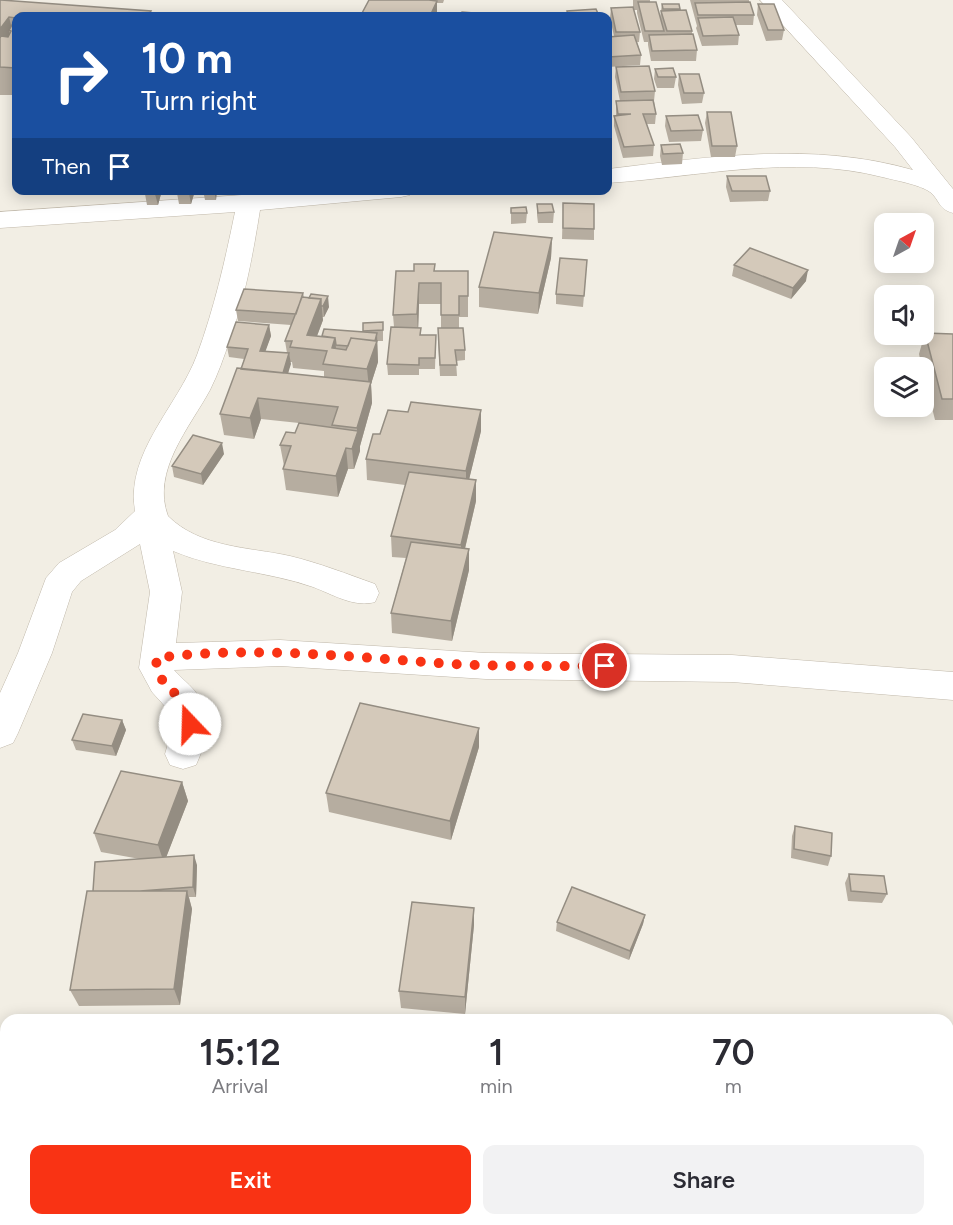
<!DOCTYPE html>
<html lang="en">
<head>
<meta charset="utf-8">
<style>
	:root { --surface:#fff; --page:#f2f2f3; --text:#2b2b33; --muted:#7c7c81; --accent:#f93314 }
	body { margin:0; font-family:Figtree,sans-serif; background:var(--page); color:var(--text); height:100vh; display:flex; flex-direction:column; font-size:22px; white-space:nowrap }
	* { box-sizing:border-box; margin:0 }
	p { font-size:20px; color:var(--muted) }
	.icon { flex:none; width:33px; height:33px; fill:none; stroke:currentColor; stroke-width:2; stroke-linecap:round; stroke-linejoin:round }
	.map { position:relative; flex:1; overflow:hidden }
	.sheet { position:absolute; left:0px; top:1014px; width:954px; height:212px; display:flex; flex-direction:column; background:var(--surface); border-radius:18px 18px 0 0; box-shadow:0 3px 15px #0003 }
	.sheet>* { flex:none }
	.hud { position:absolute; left:12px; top:12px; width:600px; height:183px; border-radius:12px; box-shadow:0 3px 15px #0003; background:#1a4fa0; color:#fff; overflow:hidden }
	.needle { width:39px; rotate:40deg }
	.buttons { position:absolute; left:874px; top:213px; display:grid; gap:12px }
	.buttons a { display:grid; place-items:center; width:60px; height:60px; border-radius:12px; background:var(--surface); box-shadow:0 3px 15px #0003; font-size:30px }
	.pin { position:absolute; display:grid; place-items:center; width:51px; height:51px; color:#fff; margin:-26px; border:3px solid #fff; border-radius:50%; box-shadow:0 2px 6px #0007 }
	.me { position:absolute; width:66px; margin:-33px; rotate:339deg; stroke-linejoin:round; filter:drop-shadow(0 0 4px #0008) }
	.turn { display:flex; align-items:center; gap:21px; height:126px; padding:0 30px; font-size:27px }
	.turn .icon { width:78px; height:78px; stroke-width:2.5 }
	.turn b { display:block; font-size:42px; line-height:51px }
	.then { display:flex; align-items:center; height:57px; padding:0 30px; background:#0003; gap:12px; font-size:22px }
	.eta { display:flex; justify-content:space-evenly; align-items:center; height:102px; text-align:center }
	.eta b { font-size:36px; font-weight:600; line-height:42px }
	.action { display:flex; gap:12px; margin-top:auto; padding:12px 30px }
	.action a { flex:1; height:69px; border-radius:12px; background:var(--accent); color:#fff; font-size:24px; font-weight:600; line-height:69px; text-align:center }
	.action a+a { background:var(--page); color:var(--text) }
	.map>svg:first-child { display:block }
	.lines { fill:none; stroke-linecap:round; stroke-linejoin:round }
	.minor-casing { stroke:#c0b8aa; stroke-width:1 }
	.minor { fill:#fff; fill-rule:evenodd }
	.wall { fill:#b6ada0; fill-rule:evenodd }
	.shaded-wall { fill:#948d82 }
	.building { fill:#d4c9ba; stroke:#948d82; stroke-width:1.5 }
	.route { stroke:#f93314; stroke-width:10; stroke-dasharray:0 18 }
</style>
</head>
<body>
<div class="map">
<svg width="953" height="1225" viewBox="0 0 953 1225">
	<rect width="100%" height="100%" fill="#f2eee4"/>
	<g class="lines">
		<!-- minor casing -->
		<g class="minor-casing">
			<path id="minor" d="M 760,0 L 782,0 L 911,137 L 953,189 L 953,213 C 938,209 940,200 930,192 C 921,185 894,180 882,177 C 792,154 698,177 608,183 L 608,169 C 709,157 813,141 913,170 L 895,147 Z
				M 315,190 L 413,190 L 410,195 L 401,197 L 260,210 C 253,254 245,298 230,339 C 224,357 218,374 210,390 C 190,427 151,471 168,516 C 200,548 249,547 290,556 C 319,563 347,574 375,584 L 379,593 L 375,602 C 354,608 332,594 313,587 C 267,571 218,570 173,551 L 182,592 L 176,643 L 280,640 L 486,653 L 732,655 L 953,672 L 953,700 L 732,682 L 486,679 L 280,666 L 174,670 C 180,677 188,683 194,690 C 213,713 208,739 196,765 L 183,769 L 170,765 L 165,754 L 172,730 L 171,713 L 152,692 L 139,668 L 150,592 L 140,544 L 81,581 L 72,592 L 52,653 L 18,733 L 13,743 L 0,748 L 0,693 L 18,653 L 46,578 L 59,563 L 115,530 L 135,511 C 125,453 178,406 197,355 C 214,309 225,261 235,212 L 0,228 L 0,212 Z
				M 0,1137 L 6,1138 L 6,1182 L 0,1181 Z
				M 219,1220 L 274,1220 L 277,1225 L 221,1225 Z"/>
		</g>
		<!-- minor -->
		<use href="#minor" class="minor"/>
	</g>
	<!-- wall -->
	<path class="wall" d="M 0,0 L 16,16 L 16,95 L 0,95 Z
		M 369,0 L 444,0 L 443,3 L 437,3 L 437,16 L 361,16 Z
		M 633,0 L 650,0 L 650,2 L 660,17 L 662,4 L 680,9 L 680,10 L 692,31 L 692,34 L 697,50 L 696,61 L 651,61 L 648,45 L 648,42 L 644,42 L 637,13 L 637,10 L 634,10 L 640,32 L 639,42 L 637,42 L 641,55 L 640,65 L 608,67 L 608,37 L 614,36 L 610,18 L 611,8 L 633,8 Z
		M 690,0 L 749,0 L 749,2 L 754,15 L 753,25 L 736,25 L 739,35 L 738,45 L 702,46 L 696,28 L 697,26 Z
		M 758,4 L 784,30 L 782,40 L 766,41 L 757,15 Z
		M 616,67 L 655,91 L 654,101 L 656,114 L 655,124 L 647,124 L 654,145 L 653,156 L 623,158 L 614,126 L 614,116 L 616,116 L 616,101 L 620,101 L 615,77 Z
		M 655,69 L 676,77 L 674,88 L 657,88 L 654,79 Z
		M 679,74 L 704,93 L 702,103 L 682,104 L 678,85 Z
		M 707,112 L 737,146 L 735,157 L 711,157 L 705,123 Z
		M 666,116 L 703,130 L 701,141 L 669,142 L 665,126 Z
		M 661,145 L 683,153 L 682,164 L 662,165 L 660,156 Z
		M 727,176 L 770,191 L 768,201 L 730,202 L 726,187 Z
		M 146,190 L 160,190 L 161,194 L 158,205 L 147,205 L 145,194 Z
		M 178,190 L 194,194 L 191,204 L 179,204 L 177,193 Z
		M 203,190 L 217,190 L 216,200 L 205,200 Z
		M 563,203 L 594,229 L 594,240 L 562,239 Z
		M 537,204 L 554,212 L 553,223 L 538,223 L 537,215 Z
		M 511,208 L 527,213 L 526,223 L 511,224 Z
		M 552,238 L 551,258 L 538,314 L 479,307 L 479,287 Z
		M 587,260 L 583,307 L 556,304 L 556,294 Z
		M 734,265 L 806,281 L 791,299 L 732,276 Z
		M 396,271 L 468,271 L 468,317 L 459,317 L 459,328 L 465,350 L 465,360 L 456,361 L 457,376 L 440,376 L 438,339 L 441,328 L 441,304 L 419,304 L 418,328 L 421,335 L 436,335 L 435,369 L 419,369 L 419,375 L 388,375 L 387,364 L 394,327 L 393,315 Z
		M 303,293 L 304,297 L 329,307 L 324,317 L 322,317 L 323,320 L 317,336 L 322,336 L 363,332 L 363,323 L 383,322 L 383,341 L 377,341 L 378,362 L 371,384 L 372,403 L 360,446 L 360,451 L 354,469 L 348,469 L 338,497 L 286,490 L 283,469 L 284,466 L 280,445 L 295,433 L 299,423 L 261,419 L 254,439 L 224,435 L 220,414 L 241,369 L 244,359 L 229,357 L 227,347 L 269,325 L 271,336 L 265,351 L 287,353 L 285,341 L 291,325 L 238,321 L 236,310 ZM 290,362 L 292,362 L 293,368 L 324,371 L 324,377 L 288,374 Z
		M 925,333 L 953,334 L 953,420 L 935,420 L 924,375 L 924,368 L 922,368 L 919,354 Z
		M 481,410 L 481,431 L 469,479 L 476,480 L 476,501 L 465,549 L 469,570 L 452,641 L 392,633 L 391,613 L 406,558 L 392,557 L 391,536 L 405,485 L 367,480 L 366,459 L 380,434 L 408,412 Z
		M 224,454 L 203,485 L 174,477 L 172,466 Z
		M 122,720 L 126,730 L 116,756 L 76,750 L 72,740 Z
		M 479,747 L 451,840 L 329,812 L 326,793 Z
		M 182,782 L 188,801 L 166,857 L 197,865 L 196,897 L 189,897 L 192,909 L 180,1005 L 79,1006 L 70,990 L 93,891 L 140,859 L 101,852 L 94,833 Z
		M 795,826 L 831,856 L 828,866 L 791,858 L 792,836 Z
		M 849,874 L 887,894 L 882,903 L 848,901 L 845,883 Z
		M 474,908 L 474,925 L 465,1014 L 401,1008 L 399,991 Z
		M 645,915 L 643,924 L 629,960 L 556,931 L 557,922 Z
		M 547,1220 L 673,1220 L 672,1225 L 569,1225 Z"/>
	<!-- shaded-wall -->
	<path class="shaded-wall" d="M 437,1 L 437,16 L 430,16 Z
		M 9,17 L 14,37 L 11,31 L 9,30 L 11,41 L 0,57 L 0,29 Z
		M 157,190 L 160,190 L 161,194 L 158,205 L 155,194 Z
		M 190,190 L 193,190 L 194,194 L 191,204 L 189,193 Z
		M 214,190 L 217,190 L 216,200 Z
		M 552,238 L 551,258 L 538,314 L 539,293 Z
		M 808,270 L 806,281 L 791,299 L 793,288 Z
		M 419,283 L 419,304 L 418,335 L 417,314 Z
		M 328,296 L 329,307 L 324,317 L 323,306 Z
		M 321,299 L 323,320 L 312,349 L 307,335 Z
		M 269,325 L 271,336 L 262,361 L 260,351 Z
		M 377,333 L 378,362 L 371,384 L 372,403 L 360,446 L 360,451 L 354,469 L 352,449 L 357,433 L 357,428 L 369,388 L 367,369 Z
		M 335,338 L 337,359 L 332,348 Z
		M 289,353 L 291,364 L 283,389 L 281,378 Z
		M 258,398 L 261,419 L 254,439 L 250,418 Z
		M 481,410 L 481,431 L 466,492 L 466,471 Z
		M 222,443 L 224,454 L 203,485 L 201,474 Z
		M 346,448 L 348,469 L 338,497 L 336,476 Z
		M 476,480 L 476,501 L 461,565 L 461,545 Z
		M 469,549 L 469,570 L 452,641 L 451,621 Z
		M 122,720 L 126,730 L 116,756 L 112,746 Z
		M 479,728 L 479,747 L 451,840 L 450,821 Z
		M 182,782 L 188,801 L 164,863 L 158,845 Z
		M 194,855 L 197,865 L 196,897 L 193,887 Z
		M 187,891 L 192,909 L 180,1005 L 174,989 Z
		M 474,908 L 474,925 L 465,1014 L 465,997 Z
		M 645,915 L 643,924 L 629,960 L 630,951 Z"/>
	<!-- building -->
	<path class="building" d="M 0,0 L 1,0 L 151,11 L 148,16 L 66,16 L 66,15 L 20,13 L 16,18 L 9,17 L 0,29 Z
		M 369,0 L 429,0 L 437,1 L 430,16 L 374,16 L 361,15 Z
		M 638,2 L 656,2 L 664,31 L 645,31 Z
		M 750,2 L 754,15 L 698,15 L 695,3 Z
		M 662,4 L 679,4 L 680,9 L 663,9 Z
		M 758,4 L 774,4 L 784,30 L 768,30 Z
		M 633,7 L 640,32 L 616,32 L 611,8 Z
		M 596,9 L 599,16 L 568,16 L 567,11 Z
		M 686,10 L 692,31 L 667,31 L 661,11 Z
		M 462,12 L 511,16 L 461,16 Z
		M 20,13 L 66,15 L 65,16 L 17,16 Z
		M 733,17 L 739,35 L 703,36 L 698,18 Z
		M 16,18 L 16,68 L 0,67 L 0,38 L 1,36 L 8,37 L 11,31 L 9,30 Z
		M 693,34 L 697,50 L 652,51 L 649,35 Z
		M 634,35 L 641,55 L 608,57 L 608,37 Z
		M 649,66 L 655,91 L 621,92 L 616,67 Z
		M 673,68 L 676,77 L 658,77 L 655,69 Z
		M 679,74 L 699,74 L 704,93 L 684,93 Z
		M 653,100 L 656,114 L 643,114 L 654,145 L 624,147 L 614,116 L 631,114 L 618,114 L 616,101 Z
		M 707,112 L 731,112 L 737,146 L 712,146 Z
		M 698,115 L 703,130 L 671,131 L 666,116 Z
		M 680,144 L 683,153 L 663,154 L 661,145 Z
		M 727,176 L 766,176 L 770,191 L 732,191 Z
		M 146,190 L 157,190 L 155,194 L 145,194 Z
		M 178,190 L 190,190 L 189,193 L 177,193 Z
		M 563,203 L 594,204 L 594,229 L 563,228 Z
		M 537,204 L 552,204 L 554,212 L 538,213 Z
		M 526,207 L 527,213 L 511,213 L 511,208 Z
		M 494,232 L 552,238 L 539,293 L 479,287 Z
		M 750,248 L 808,270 L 793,288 L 734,265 Z
		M 560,258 L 587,260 L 584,296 L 556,294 Z
		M 414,264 L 435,264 L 434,271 L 468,271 L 468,296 L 459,296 L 459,315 L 441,315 L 441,283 L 419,283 L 417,314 L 393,315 L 396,271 L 414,271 Z
		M 244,289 L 303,293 L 296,314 L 236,310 Z
		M 311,294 L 328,296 L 323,306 L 321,306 L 321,299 L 309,298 Z
		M 302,297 L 321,299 L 307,335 L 335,338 L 332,348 L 346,350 L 351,338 L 377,341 L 367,369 L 323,364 L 327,351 L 290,347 L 292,341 L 285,341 Z
		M 236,322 L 269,325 L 260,351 L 289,353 L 283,373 L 241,369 L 248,349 L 227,347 Z
		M 383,322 L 383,330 L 363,331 L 363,323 Z
		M 391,327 L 421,328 L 420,335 L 436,335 L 435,358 L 419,358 L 419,365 L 387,364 Z
		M 438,328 L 463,328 L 465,350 L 455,350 L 457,365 L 440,365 Z
		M 324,329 L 377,333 L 375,341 L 351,338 L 348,346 L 336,345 L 335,338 L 322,336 Z
		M 925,333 L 953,334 L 953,399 L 942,399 Z
		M 237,368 L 371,382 L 357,428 L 332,425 L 338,407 L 258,398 L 250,418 L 220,414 Z
		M 411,402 L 481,410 L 466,471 L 366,459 L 373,434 L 380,434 L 388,410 L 408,412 Z
		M 299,423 L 358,431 L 352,449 L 346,448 L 336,476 L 283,469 L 291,446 L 280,445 L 286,432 L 295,433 Z
		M 193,435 L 222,443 L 201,474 L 172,466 Z
		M 409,472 L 476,480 L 461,545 L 391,536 Z
		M 411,542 L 469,549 L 451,621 L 391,613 Z
		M 360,703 L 479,728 L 450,821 L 326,793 Z
		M 83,714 L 122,720 L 112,746 L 72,740 Z
		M 121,771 L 182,782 L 158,845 L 94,833 Z
		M 795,826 L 832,833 L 831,856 L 794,849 Z
		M 194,855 L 193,887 L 140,891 L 93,891 L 95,862 Z
		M 849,874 L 884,876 L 887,894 L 851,891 Z
		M 572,887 L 645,915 L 630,951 L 557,922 Z
		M 87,891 L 187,891 L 174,989 L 70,990 Z
		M 412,902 L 474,908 L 465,997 L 399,991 Z
		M 51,1220 L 63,1220 L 90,1225 L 49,1225 Z
		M 626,1220 L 673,1220 L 672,1225 L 648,1225 Z"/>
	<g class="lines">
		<!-- route -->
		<path class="route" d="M 190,724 C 188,688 158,696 156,658 C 250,646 343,656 437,663 C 493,667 549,666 605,666"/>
	</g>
</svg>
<div class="buttons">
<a><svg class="needle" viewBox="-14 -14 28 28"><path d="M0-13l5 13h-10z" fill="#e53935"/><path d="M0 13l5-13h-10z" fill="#7c7c81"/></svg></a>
<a><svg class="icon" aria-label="sound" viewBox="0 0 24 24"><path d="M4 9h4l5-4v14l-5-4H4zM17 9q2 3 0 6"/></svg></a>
<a><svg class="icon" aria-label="layers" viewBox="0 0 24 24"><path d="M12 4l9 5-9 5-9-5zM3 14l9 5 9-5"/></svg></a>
</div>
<div class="pin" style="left:605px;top:666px;background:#d93025"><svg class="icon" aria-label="arrive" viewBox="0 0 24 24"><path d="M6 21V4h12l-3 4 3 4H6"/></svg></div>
<svg class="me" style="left:190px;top:724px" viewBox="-20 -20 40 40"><circle r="19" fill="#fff"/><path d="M0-13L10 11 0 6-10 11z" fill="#f93314"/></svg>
<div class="hud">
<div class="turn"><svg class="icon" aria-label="right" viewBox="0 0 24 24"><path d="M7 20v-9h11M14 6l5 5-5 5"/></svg><div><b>10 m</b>Turn right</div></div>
<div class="then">Then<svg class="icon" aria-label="arrive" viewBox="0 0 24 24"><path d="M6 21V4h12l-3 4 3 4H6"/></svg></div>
</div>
<section class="sheet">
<div class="eta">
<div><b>15:12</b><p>Arrival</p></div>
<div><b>1</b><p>min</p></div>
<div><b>70</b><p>m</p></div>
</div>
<div class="action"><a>Exit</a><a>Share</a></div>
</section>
</div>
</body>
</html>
